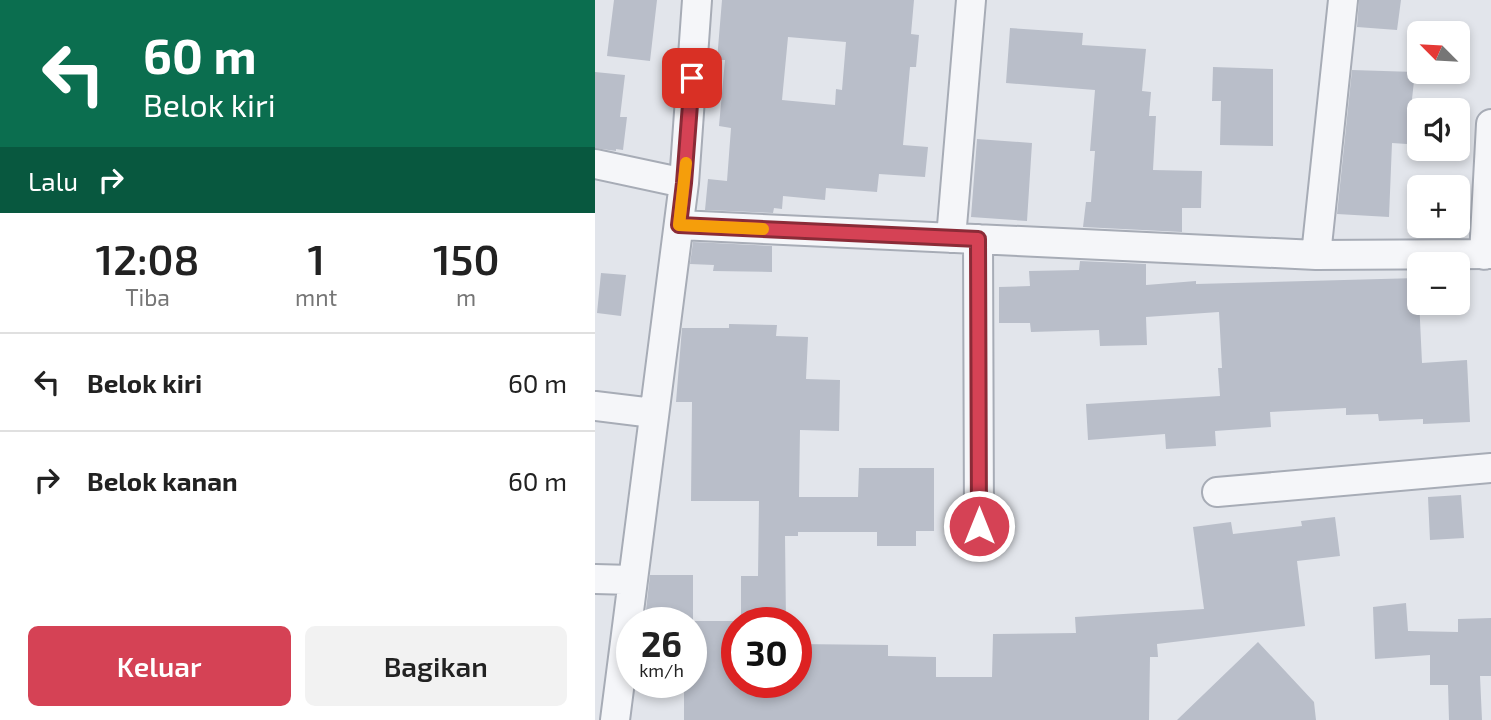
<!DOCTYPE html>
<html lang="id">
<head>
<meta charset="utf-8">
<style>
	:root { --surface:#fff; --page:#f2f2f2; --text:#222; --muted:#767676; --line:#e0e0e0; --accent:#d54255 }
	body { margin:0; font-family:"Exo 2",sans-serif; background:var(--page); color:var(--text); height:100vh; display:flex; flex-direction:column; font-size:26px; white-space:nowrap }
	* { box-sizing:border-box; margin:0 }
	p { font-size:23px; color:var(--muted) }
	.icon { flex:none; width:38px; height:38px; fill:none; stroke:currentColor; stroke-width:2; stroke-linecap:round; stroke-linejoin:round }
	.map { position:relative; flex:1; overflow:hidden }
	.drawer { display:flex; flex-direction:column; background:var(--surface); width:595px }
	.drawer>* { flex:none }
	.top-card { background:#0b6e4f; color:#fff; overflow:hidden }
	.needle { width:46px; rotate:294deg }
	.controls { position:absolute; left:812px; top:21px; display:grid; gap:14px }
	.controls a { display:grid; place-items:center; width:63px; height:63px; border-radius:10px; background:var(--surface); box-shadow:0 4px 10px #0003; font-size:35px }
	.speed { position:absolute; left:21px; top:607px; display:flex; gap:14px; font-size:35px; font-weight:700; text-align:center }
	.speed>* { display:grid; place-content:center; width:91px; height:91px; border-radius:50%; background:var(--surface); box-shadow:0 4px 10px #0003; line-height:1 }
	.speed small { font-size:18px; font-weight:400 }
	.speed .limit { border:10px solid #d22; background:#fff; color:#111 }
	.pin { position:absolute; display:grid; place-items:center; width:60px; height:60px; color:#fff; margin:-30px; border-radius:14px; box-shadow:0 4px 10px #0006 }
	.me { position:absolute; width:77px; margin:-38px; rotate:0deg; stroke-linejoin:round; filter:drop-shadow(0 0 5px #0008) }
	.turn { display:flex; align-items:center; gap:24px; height:147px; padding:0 28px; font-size:32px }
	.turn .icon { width:91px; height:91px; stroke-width:2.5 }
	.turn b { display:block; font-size:49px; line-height:60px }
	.then { display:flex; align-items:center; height:66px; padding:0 28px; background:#0003; gap:14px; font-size:26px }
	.eta { display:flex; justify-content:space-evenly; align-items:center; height:119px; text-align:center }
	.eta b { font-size:42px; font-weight:600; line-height:49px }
	.cta { display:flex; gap:14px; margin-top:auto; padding:14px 28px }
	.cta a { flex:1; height:80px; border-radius:10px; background:var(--accent); color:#fff; font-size:28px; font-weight:600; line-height:80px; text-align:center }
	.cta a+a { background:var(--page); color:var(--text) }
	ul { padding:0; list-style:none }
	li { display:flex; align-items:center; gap:21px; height:98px; padding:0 28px; border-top:2px solid var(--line) }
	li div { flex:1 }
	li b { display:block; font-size:26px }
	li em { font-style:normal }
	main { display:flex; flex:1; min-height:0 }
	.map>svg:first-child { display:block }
	.building { fill:#b9bec9; fill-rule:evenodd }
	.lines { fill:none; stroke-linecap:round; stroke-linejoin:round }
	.minor-casing { stroke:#a7acb6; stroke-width:32 }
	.minor { stroke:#f5f6f9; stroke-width:28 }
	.route-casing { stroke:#8a2b37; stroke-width:18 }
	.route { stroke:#d54255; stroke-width:12 }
	.slow { stroke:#f59e0b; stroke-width:12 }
</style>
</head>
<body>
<main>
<section class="drawer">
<div class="top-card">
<div class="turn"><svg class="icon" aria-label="left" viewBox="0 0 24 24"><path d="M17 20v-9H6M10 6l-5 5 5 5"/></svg><div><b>60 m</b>Belok kiri</div></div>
<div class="then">Lalu<svg class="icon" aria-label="right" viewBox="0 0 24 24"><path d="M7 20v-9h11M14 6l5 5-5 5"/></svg></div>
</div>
<div class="eta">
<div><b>12:08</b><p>Tiba</p></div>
<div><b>1</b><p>mnt</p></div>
<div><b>150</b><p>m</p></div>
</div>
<ul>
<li><svg class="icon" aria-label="left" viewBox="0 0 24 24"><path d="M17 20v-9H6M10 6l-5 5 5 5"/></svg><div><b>Belok kiri</b></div><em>60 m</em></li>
<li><svg class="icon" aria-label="right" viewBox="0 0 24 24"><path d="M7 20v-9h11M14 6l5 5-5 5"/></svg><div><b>Belok kanan</b></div><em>60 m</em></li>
</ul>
<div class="cta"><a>Keluar</a><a>Bagikan</a></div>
</section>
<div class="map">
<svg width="896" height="720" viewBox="0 0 896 720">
	<rect width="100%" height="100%" fill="#e2e5eb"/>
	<!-- building -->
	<path class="building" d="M 19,0 L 62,0 L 55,61 L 12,56 Z
		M 127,0 L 319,0 L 316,34 L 324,35 L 321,67 L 315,67 L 308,145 L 333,147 L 330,177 L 284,174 L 282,192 L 231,188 L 230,200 L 188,196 L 187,209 L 179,208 L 178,213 L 110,210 L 113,179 L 132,181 L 136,128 L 124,126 L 130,60 L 122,60 ZM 193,37 L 251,42 L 247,90 L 241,89 L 240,105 L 187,100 Z
		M 764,0 L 806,0 L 802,30 L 762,27 Z
		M 415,28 L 488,33 L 487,45 L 551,49 L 547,91 L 556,92 L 554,116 L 561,116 L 558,170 L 607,171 L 606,208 L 587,208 L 587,232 L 488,227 L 491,202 L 496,202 L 500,151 L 495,151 L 500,90 L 411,83 Z
		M 618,67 L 678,69 L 678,146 L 625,145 L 626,101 L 617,101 Z
		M 757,70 L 820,72 L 812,144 L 797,143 L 794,217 L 742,214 Z
		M 0,72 L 30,75 L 25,117 L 32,117 L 28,150 L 21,149 L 21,151 L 0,148 Z
		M 382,139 L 437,143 L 432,221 L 376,217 Z
		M 98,242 L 177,246 L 177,272 L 118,271 L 119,265 L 95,264 Z
		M 485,261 L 551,264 L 551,285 L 601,281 L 601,284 L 823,278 L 827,363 L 872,360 L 875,422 L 828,424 L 828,419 L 784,421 L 783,414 L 751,415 L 751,408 L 675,412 L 676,427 L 620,431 L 621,446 L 571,449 L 570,434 L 493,440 L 491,404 L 625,396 L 623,368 L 627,368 L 624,312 L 551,317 L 552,345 L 505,346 L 504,330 L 436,332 L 435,323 L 404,323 L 404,287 L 435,286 L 434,271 L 484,270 Z
		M 6,273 L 31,275 L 26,316 L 2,313 Z
		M 134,324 L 182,325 L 181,336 L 213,337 L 211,379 L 245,380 L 244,431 L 205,430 L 204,497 L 263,497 L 264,468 L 339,468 L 339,531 L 321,531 L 321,546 L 282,546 L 282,532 L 203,532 L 203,536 L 190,536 L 191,623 L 146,623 L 146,576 L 163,576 L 164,501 L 96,501 L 97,402 L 81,402 L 87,328 L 134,328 Z
		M 866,495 L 869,538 L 835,540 L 833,497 Z
		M 740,517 L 745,556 L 702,561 L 710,626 L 562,644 L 563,657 L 555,657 L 554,720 L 89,720 L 89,682 L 96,682 L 96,623 L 67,623 L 67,610 L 51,610 L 55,575 L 98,575 L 98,621 L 142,621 L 142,682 L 201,682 L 201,644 L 293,645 L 293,656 L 341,657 L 341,677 L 397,677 L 398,634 L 481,633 L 480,617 L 609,609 L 598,527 L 636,522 L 638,534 L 707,526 L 706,521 Z
		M 811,603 L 813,631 L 863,632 L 863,619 L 896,618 L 896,676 L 885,676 L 887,720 L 854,720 L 853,685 L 835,685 L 835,655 L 780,659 L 778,607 Z
		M 663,642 L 719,702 L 721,720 L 582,720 Z"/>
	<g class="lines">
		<!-- minor casing -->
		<g class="minor-casing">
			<path id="minor" d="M 0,164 L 89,183
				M 84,225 L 721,255 L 896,254
				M 356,238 L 376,0
				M 383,239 L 384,526
				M 721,255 L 748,0
				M 889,255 L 896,124
				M 0,406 L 58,413
				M 622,492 L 896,468
				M 0,579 L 37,580
				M 20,720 L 89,183 L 102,0"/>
		</g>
		<!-- minor -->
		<use href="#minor" class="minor"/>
	</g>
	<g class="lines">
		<!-- route casing -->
		<g class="route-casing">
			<path id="route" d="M 97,78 L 89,183 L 84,225 L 383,239 L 384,526"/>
		</g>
		<!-- route -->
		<use href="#route" class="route"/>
		<!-- slow -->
		<path class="slow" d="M 91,163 L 84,225 L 168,229"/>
	</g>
</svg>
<div class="controls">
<a><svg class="needle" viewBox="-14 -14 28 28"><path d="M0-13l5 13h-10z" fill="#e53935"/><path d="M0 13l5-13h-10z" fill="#767676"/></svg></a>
<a><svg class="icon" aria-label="sound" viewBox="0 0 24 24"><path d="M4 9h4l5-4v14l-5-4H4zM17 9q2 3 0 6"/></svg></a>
<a>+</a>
<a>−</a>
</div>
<div class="speed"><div>26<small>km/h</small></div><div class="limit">30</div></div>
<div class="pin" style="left:97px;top:78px;background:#d93025"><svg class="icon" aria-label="arrive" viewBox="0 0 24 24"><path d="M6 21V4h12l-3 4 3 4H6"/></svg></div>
<svg class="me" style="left:384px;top:526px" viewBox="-20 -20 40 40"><circle r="17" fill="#d54255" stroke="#fff" stroke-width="3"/><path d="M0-11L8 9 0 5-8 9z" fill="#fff"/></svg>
</div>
</main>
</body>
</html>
